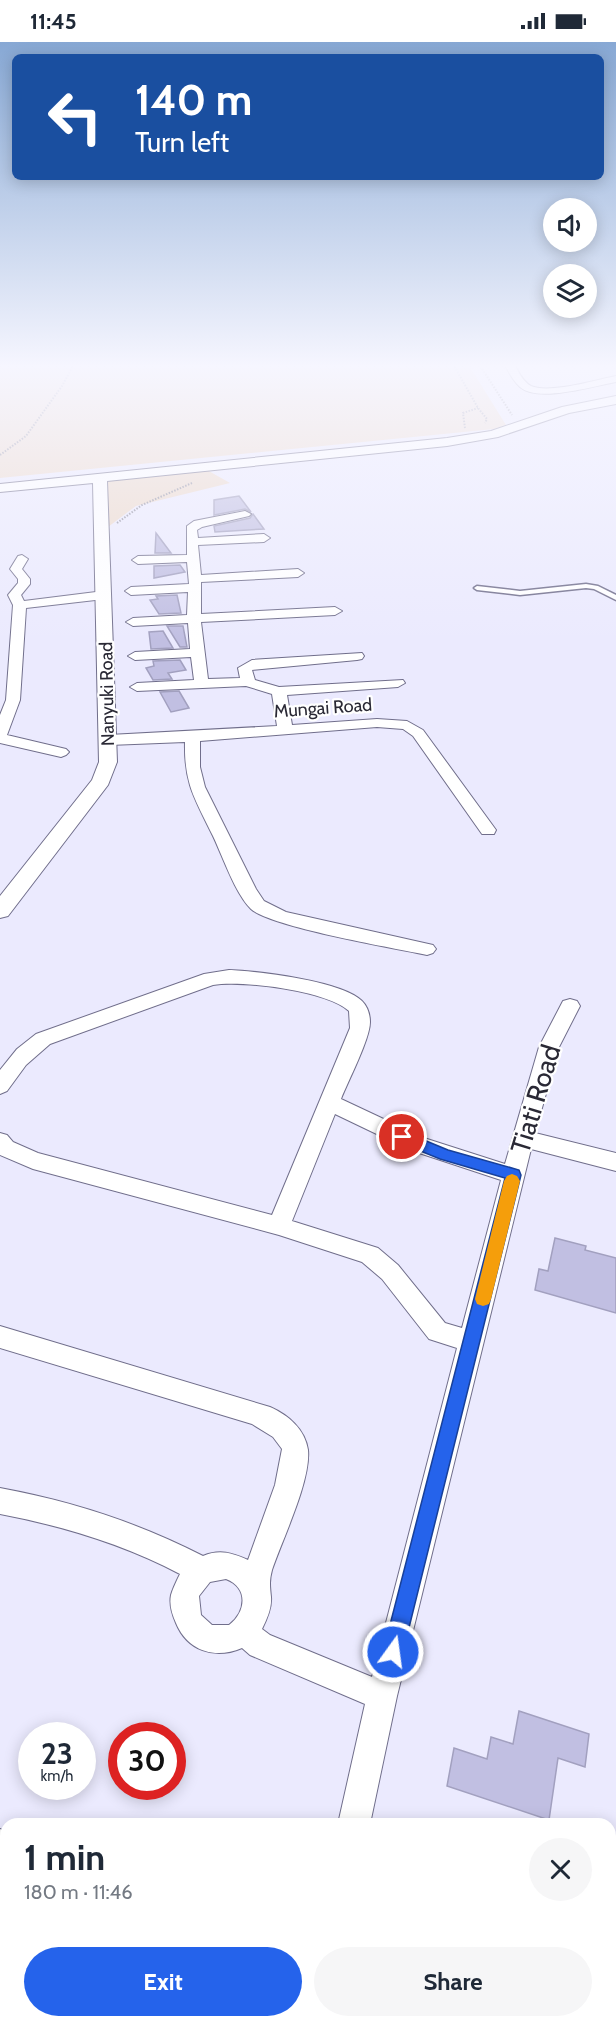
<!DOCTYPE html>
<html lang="en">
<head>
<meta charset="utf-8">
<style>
	:root { --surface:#fff; --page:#f6f6f7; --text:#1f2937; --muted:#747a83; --accent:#2563eb }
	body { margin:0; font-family:Cabin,sans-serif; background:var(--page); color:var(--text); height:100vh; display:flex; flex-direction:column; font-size:22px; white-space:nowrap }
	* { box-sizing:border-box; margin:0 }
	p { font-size:20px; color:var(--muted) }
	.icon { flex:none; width:33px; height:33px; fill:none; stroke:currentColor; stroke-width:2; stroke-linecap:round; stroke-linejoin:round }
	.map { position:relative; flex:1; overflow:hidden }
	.panel { position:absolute; left:0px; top:1776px; width:616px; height:210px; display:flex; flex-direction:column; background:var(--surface); border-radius:18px 18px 0 0; box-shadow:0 3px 15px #0003 }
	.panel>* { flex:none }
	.hud { position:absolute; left:12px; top:12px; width:592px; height:126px; border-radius:9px; box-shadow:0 3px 15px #0003; background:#1a4fa0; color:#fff; overflow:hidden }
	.controls { position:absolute; left:543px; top:156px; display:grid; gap:12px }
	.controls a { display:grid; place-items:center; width:54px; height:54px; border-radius:50%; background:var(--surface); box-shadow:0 3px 15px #0003; font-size:30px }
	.speed { position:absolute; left:18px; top:1680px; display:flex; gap:12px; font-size:30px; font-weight:700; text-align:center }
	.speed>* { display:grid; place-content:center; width:78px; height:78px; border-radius:50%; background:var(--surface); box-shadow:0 3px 15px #0003; line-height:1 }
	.speed small { font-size:15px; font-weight:400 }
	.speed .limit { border:9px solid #d22; background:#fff; color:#111 }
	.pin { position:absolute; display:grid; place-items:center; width:51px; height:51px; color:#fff; margin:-26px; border:3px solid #fff; border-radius:50%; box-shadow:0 2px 6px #0007 }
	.me { position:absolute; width:66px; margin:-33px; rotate:14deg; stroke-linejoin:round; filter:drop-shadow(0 0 4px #0008) }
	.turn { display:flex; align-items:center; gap:21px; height:126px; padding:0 24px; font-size:27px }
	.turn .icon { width:78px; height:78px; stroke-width:2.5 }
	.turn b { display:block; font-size:42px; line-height:51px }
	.round { display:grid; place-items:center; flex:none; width:63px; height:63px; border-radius:32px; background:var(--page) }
	.overview { display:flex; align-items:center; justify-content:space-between; height:102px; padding:0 24px }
	h1 { font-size:36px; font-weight:700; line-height:45px }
	.cta { display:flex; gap:12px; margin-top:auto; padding:12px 24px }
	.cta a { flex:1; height:69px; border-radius:36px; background:var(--accent); color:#fff; font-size:24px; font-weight:700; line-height:69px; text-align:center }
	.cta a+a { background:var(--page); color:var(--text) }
	.status { display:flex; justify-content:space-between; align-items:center; height:42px; padding:0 30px; background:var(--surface); direction:ltr }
	.status svg { height:16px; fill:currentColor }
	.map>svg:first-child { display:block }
	.green { fill:#edd9ca }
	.building { fill:#c1bfe2; stroke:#a2a0bf; stroke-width:1.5 }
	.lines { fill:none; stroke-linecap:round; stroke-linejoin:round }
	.service-casing { stroke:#706e8b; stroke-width:3 }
	.minor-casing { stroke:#706e8b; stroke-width:2 }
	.tertiary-casing { stroke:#706e8b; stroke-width:2 }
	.path { stroke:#9291a1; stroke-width:2; stroke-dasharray:1.5 1.5; stroke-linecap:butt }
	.service { fill:#fff; fill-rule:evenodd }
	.minor { fill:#fff; fill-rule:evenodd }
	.tertiary { fill:#fff; fill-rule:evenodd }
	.route { fill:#2563eb; stroke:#184099; stroke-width:1.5 }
	.slow { fill:#f59e0b }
	.labels { text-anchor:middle; stroke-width:4.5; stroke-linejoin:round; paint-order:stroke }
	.far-street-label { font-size:18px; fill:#2a2935; stroke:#fff }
	.near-street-label { font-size:27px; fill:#2a2935; stroke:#fff }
</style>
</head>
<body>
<div class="status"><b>11:45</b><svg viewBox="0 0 49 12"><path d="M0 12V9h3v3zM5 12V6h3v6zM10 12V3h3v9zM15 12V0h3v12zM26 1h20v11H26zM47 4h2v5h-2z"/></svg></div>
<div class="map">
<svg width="616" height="1986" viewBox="0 0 616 1986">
	<rect width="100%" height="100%" fill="#ebeafe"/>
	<!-- green -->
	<path class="green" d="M 0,322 L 468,322 L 506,383 L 494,387 L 0,436 Z
		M 207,428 L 230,441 L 136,464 L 108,485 L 103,441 L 107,437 Z"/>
	<!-- building -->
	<path class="building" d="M 239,454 L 251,470 L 245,467 L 214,473 L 214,458 Z
		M 253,472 L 264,487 L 215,490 L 214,484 L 250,476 Z
		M 156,491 L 171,511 L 155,511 Z
		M 180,523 L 185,530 L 154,536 L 154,524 Z
		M 177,553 L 181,571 L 159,572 L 150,558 L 158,557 L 156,554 Z
		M 167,584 L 183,584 L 187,605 L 180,605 Z
		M 163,589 L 173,606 L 151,607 L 149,590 Z
		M 180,618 L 186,628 L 168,631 L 172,637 L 153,638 L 146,626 L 154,624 L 153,619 Z
		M 179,649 L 189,666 L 171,670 L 160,650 Z
		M 555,1196 L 586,1204 L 585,1208 L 616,1216 L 616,1271 L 535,1248 L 539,1227 L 548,1229 Z
		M 519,1669 L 589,1692 L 585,1725 L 558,1716 L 549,1778 L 447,1744 L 454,1706 L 487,1717 L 491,1695 L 513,1702 Z"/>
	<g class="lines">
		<!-- service casing -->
		<g class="service-casing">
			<path id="service" d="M 586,542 L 598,544 L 616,553 L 616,558 L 594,547 L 586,546 L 520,553 L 477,548 L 474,546 L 477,544 L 520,549 Z"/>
		</g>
		<!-- minor casing -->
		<g class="minor-casing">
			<path id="minor" d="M 504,322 L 514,322 C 518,329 523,340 531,344 C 549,352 596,338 616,334 L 616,340 C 594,344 538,361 520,345 C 513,339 509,330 504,322 Z
				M 245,469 L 251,472 L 249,474 L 202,485 L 197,488 L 198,496 L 264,492 L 270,496 L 264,500 L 198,503 L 201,533 L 298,527 L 304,531 L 298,535 L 201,540 L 201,572 L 335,565 L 342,569 L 335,573 L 201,580 L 208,637 L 240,636 L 238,626 L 252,618 L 362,611 L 364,614 L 362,617 L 357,618 L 252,628 L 255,638 L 279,645 L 403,638 L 405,641 L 398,645 L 287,653 L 292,683 L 377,677 L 407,679 L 423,688 L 496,788 L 494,792 L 482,792 L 413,694 L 403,687 L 377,685 L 200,699 L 200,725 L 205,745 L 256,847 L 264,859 L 286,870 L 433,903 L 436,907 L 433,911 L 427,913 C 394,906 271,885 251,867 C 235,851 223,815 213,794 C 195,757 184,742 185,700 L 109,703 L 101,698 L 109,693 L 277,684 L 272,652 L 246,644 L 137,649 L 130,645 L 137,641 L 194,638 L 191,615 L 135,618 L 128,614 L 135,610 L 190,607 L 188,581 L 133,584 L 126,580 L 133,576 L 187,573 L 188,550 L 131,553 L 125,549 L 131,545 L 189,542 L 187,520 L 138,522 L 132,518 L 138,514 L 187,513 L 187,484 L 194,479 Z
				M 22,513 L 28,517 L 22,527 L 30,537 L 30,542 L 21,553 L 24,559 L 104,549 L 110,553 L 104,557 L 26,566 L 20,658 L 7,693 L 66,707 L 69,710 L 66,713 L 61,715 L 0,701 L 0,673 L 6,658 L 13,563 L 8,553 L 18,541 L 18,537 L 10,527 L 18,514 Z
				M 229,928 C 257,929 343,939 362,959 C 367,964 370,972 370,980 C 370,997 348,1039 341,1057 L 424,1096 L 505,1122 L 539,1005 L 563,959 L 570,957 L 577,959 L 580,964 L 559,1005 L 535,1091 L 616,1111 L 616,1129 L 531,1107 L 397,1654 L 370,1782 L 338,1782 L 365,1662 L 250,1613 L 242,1606 C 214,1618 187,1608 176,1581 C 172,1572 169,1563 171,1553 C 173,1546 177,1538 180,1532 C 123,1502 63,1484 0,1472 L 0,1446 C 71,1459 139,1481 203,1514 C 220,1507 232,1511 248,1518 L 275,1443 L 282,1407 L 273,1395 L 252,1382 L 0,1306 L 0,1284 L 270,1365 C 288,1373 305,1387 308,1408 C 311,1439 282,1498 272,1528 C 269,1539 270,1545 271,1555 C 272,1566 267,1577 262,1587 L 270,1593 L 372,1635 L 457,1306 L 429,1297 L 382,1237 L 362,1220 L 279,1193 L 33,1127 L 0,1113 L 0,1091 L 7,1093 L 13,1100 L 38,1111 L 272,1173 L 350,986 L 349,969 C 327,949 243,938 213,943 L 50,1002 L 26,1023 L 7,1049 L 0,1052 L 0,1028 L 17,1007 L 36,992 L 204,932 ZM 335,1072 L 410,1108 L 501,1138 L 462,1286 L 445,1281 L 398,1223 L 378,1206 L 292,1179 ZM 226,1537 C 249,1546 246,1570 229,1583 L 212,1583 L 201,1573 L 199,1554 L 210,1540 Z
				M 0,1787 L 6,1790 L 6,1822 L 0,1819 Z
				M 54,1980 L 88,1980 L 86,1986 L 52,1986 Z
				M 291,1980 L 325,1980 L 323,1986 L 289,1986 Z"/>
		</g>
		<!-- tertiary casing -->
		<g class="tertiary-casing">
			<path id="tertiary" d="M 616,354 L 616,362 L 569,371 L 498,395 L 447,404 L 107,439 L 117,720 L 108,743 L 8,874 L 0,876 L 0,854 L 92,738 L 99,720 L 93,441 L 0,450 L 0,442 L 447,396 L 491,389 L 562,365 Z"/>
		</g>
		<!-- path -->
		<path class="path" d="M 453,322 L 478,366 L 487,377 L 485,381
			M 479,322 L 512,373
			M 465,386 L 463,371 L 478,366
			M 0,413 L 26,394 L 62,344 L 74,322
			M 117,481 L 142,463 L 192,441"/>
		<!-- service -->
		<use href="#service" class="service"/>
		<!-- minor -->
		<use href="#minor" class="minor"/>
		<!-- tertiary -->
		<use href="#tertiary" class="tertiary"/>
	</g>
	<!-- sky -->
	<linearGradient id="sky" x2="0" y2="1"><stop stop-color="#87a8d4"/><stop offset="0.54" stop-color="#f6f6ff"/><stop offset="1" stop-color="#f6f6ff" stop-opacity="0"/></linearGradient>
	<rect width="616" height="600" fill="url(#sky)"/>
	<!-- route -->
	<path class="route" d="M 402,1089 L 448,1108 L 519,1128 L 521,1133 L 403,1610 L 400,1617 L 393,1620 L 386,1617 L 383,1610 L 505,1136 L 440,1117 L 396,1099 L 394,1095 L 396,1091 Z"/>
	<!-- slow -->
	<path class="slow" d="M 512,1132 L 517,1134 L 520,1139 L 491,1257 L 489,1262 L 483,1264 L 477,1262 L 475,1257 L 504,1139 L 507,1134 Z"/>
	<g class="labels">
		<!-- far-street labels -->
		<g class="far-street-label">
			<text transform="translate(107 652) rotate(-91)" y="6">Nanyuki Road</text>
			<text transform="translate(323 666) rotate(-4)" y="6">Mungai Road</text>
		</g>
		<!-- near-street labels -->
		<g class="near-street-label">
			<text transform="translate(536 1057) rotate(-73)" y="9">Tiati Road</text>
		</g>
	</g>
</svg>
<div class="controls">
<a><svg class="icon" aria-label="sound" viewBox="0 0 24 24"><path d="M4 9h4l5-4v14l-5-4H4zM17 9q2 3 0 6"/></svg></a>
<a><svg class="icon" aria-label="layers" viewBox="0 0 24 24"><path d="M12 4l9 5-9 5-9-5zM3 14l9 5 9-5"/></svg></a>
</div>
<div class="speed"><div>23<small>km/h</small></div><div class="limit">30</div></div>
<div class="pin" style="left:402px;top:1095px;background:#d93025"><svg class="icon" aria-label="arrive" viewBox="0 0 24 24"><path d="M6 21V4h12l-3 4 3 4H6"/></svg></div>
<svg class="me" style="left:393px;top:1610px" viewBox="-20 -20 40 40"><circle r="17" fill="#2563eb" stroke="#fff" stroke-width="3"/><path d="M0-11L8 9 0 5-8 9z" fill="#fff"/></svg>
<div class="hud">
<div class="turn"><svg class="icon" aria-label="left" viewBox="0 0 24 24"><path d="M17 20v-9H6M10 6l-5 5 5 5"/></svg><div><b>140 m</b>Turn left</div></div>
</div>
<section class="panel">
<div class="overview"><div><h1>1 min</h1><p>180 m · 11:46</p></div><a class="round"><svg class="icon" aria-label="close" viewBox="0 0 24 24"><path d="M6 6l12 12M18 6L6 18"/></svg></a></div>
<div class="cta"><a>Exit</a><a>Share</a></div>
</section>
</div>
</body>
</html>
